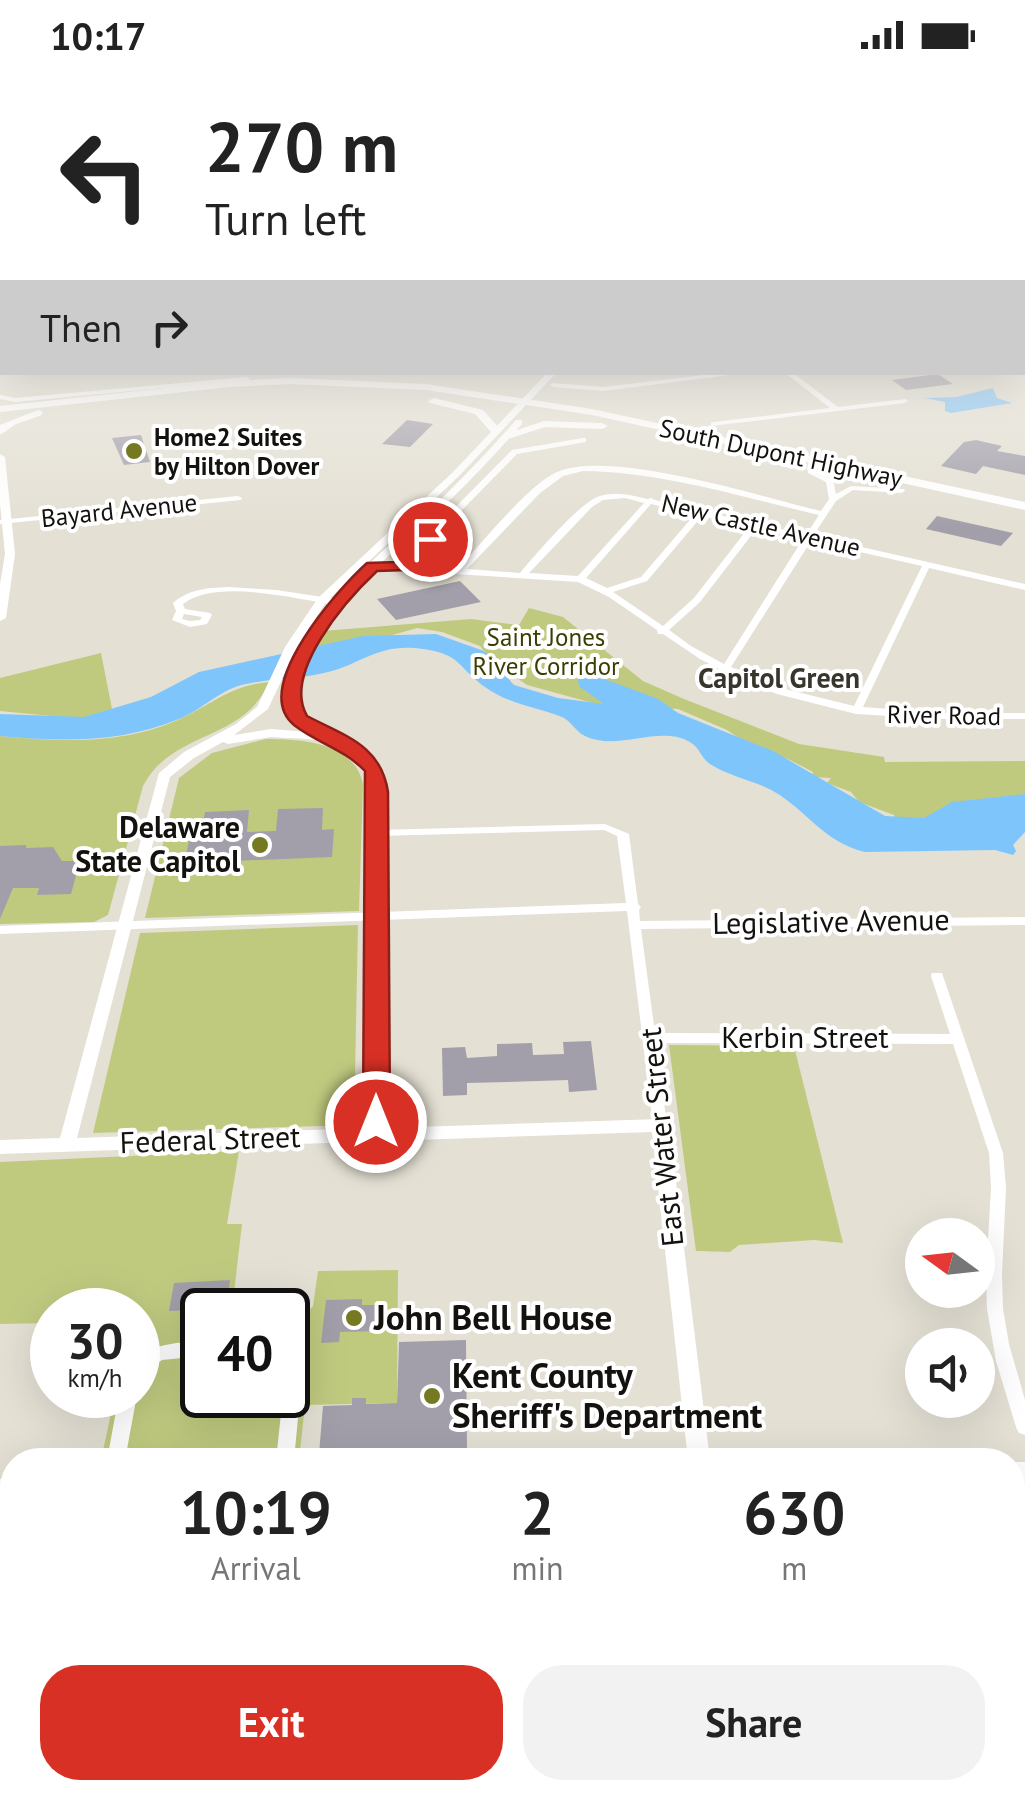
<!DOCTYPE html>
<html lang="en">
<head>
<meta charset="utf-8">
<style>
	:root { --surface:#fff; --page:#f2f2f2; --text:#222; --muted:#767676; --accent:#d93025 }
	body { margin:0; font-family:"PT Sans",sans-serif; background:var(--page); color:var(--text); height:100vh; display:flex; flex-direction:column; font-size:38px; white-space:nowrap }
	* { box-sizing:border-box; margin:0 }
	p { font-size:32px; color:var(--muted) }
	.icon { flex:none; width:55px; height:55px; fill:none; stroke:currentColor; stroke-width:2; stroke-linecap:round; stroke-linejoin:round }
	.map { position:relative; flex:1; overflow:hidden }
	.drawer { position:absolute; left:0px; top:1378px; width:1025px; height:352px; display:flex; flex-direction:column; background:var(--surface); border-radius:40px 40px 0 0; box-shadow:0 10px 40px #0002 }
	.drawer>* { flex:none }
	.guide { position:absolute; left:0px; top:0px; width:1025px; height:305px; box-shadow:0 10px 40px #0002; background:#fff; color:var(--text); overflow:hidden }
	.needle { width:65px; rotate:285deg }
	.buttons { position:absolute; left:905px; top:1148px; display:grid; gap:20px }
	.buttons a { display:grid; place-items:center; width:90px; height:90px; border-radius:50%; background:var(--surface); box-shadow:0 10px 40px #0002; font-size:50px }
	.speed { position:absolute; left:30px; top:1218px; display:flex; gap:20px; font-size:50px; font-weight:700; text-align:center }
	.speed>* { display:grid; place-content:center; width:130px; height:130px; border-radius:50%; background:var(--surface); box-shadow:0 10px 40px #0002; line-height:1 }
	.speed small { font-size:25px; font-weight:400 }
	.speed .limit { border:5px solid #111; border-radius:15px; background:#fff; color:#111 }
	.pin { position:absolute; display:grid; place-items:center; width:85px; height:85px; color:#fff; margin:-42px; border:5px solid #fff; border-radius:50%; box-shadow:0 2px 10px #0007 }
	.me { position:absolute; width:110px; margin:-55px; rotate:0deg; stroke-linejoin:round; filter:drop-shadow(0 0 8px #0008) }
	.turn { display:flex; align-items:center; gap:35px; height:210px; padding:0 40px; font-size:45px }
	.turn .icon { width:130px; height:130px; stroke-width:2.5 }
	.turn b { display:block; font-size:70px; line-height:85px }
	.then { display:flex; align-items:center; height:95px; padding:0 40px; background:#0003; gap:20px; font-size:38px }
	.eta { display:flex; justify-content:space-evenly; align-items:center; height:170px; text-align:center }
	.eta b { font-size:60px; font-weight:700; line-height:70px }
	.cta { display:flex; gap:20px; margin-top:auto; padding:20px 40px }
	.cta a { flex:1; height:115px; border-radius:40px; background:var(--accent); color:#fff; font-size:40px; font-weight:700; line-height:115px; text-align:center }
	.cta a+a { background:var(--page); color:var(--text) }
	.status { display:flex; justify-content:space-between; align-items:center; height:70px; padding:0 50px; background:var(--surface); direction:ltr }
	.status svg { height:28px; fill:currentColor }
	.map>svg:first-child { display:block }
	.green { fill:#c0ca7f }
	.water { fill:#7ec5fb }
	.building { fill:#a29fab }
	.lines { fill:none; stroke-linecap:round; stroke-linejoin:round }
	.minor { fill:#fff; fill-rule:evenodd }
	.tertiary { fill:#fff; fill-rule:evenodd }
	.primary { fill:#fff; fill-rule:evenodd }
	.trunk { fill:#fff; fill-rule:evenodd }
	.route { fill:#d93025; stroke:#8d1f18; stroke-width:2.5 }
	.poi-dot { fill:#757921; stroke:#fff; stroke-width:4 }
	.labels { text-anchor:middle; stroke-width:8; stroke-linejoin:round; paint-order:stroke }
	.far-poi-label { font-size:25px; font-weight:bold; fill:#13120e; stroke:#fff; text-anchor:start }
	.far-street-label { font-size:25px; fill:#13120e; stroke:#fff }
	.far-park-label { font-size:25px; fill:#3a3f00; stroke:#fff }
	.far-neighbourhood-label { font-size:28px; font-weight:bold; fill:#38352c; stroke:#fff }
	.poi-label { font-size:30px; font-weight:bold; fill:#13120e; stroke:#fff; text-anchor:end }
	.street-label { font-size:30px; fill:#13120e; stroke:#fff }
	.near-poi-label { font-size:35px; font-weight:bold; fill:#13120e; stroke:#fff; text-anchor:start }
</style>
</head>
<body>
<div class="status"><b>10:17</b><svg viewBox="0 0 49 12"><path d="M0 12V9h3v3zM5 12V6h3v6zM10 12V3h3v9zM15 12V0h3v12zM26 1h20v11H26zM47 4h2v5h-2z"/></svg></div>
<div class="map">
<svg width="1025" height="1729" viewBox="0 0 1025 1729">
	<rect width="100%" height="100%" fill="#e4e0d4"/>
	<!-- green -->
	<path class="green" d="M 529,538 L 563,547 L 643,611 L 684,629 L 799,674 L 884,687 L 885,692 L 1025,691 L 1025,734 L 992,743 L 896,751 L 894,745 L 859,732 L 851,722 L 827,713 L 831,708 L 812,707 L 813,702 L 788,689 L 765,686 L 727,660 L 678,639 L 600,635 L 527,615 L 491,590 L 480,576 L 442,562 L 417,558 L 344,579 L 313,580 L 323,561 L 471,549 L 519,555 Z
		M 101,583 L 113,644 L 82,649 L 0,641 L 0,608 Z
		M 269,612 C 245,671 172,660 143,716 L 108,845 L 94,852 L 0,854 L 0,666 C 62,672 127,675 184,647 C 215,632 233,615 269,612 Z
		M 266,669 C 301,669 354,672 363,714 L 359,841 L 145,848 L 179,708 L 212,683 Z
		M 358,855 L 354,1055 L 93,1063 L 140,863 Z
		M 669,975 L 794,976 L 843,1173 L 814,1170 L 739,1175 L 730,1182 L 696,1181 Z
		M 239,1081 L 227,1154 L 242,1154 L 232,1240 L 202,1240 L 202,1325 L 288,1325 L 288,1265 L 313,1236 L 318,1201 L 398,1200 L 397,1333 L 305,1335 L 299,1390 L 101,1390 L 115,1325 L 138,1325 L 138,1240 L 117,1240 L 118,1235 L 54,1236 L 49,1253 L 0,1254 L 0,1092 Z"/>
	<!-- water -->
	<path class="water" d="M 993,318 L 997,328 L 1012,333 L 951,343 L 945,341 L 945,332 L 924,328 L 956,327 Z
		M 436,564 L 484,581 L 514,615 L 558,628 L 604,634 L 580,617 L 577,609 L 591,606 L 610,611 L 658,629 L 678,643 L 773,681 L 885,746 L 924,748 L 952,732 L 1025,724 L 1025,762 L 1013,775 L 1016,781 L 1013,785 L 995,780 L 865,782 C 823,772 808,741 773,721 C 753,710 728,706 710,694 C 702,689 699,677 690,672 C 659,654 618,682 585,666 C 576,662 571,651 562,647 C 536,637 508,634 485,617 C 454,594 462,583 415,578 C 377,575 360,594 328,602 C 302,609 273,608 246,614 C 220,619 202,640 179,649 C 121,673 62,672 0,666 L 0,644 L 84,647 L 151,627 L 199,602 L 363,566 Z"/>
	<!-- building -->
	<path class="building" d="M 938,304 L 953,314 L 906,320 L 892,310 Z
		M 407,350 L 433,354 L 410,377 L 382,374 Z
		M 141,365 L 150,392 L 124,395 L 112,368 Z
		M 976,370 L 1002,376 L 997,381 L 1025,386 L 1025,405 L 983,396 L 976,404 L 941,396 L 964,372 Z
		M 937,446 L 1013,463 L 1001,476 L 926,459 Z
		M 460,511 L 481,532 L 396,550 L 377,529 Z
		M 323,738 L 322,760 L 334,759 L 332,787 L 185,793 L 190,764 L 201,763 L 205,742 L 249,740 L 247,762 L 276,761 L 278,739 Z
		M 26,775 L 26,778 L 53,777 L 62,791 L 80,791 L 71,824 L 37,825 L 39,818 L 13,818 L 0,849 L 0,776 Z
		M 591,971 L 597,1020 L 569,1022 L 568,1010 L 508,1012 L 467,1013 L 467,1025 L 443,1026 L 442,978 L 465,977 L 467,988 L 497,986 L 497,974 L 532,973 L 533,985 L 564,984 L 563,972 Z
		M 230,1210 L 226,1239 L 169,1241 L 174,1213 Z
		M 362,1229 L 362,1235 L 385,1235 L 383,1261 L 340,1262 L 339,1272 L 321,1273 L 326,1230 Z
		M 466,1270 L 467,1379 L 319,1384 L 323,1336 L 352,1335 L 352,1328 L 366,1328 L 366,1334 L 397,1333 L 399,1272 Z"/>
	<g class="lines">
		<!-- minor -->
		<path class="minor" d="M 0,299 L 2,299 L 4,302 L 0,304 Z
			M 729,302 L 754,302 L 603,321 L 553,317 L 550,315 L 553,313 L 603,317 Z
			M 784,302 L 792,302 L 838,337 L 905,329 L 908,331 L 905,333 L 711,356 L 711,352 L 714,352 L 830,338 Z
			M 247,307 L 250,309 L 249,310 L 15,332 L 0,329 L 0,325 L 15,328 Z
			M 583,368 L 586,368 L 586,372 L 517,384 L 408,495 L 458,499 C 480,475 529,414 557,402 C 612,379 761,427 821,441 L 829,429 L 826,412 L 808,403 L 808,399 L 814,399 L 833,409 L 836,424 L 851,416 L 904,419 L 905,421 L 901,423 L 853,420 L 836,431 L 813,466 L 1025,514 L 1025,520 L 929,498 L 863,637 L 941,643 L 1025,643 L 1025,649 L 941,649 L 856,644 L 777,624 L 738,609 L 700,589 L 663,564 L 658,564 L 657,560 L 609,527 L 578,512 L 362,498 L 358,495 L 362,492 L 398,495 L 512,380 ZM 583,401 C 664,402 741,427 819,445 L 806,465 L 655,430 L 651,428 L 648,429 C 632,425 616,421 600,426 C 581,431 535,485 520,503 L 467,499 L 540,423 L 563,406 ZM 625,428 L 644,433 L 578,506 L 529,503 L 592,437 L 603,430 ZM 651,434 L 695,444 L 641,507 L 607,518 L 586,508 ZM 702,446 L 749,457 L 694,528 L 663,556 L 613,522 L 647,511 ZM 757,458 L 803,469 L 724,594 L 691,576 L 669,560 L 700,532 ZM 811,471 L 922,496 L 854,636 L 785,619 L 731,597 Z
			M 238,426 L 242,428 L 241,430 L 0,454 L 0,450 Z
			M 228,517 L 276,520 L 336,529 L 341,532 L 336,535 C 295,529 217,508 183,534 L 185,539 L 210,543 L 212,545 L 207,554 L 190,557 L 172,550 L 176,541 L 173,533 C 189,519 207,518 228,517 ZM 184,544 L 202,547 L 200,550 L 190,551 L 182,549 Z
			M 605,754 L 629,764 L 638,834 L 641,837 L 639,840 L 640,851 L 1025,847 L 1025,855 L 641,859 L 655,963 L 950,964 L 931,906 L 932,903 L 942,903 L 1003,1083 L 1006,1118 L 1002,1204 L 1003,1239 L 1009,1274 L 1025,1330 L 1025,1365 L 1019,1363 L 1016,1357 L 996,1291 L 987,1239 L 986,1204 L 991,1118 L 989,1083 L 953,974 L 656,973 L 667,1055 L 665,1059 L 660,1060 L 655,1059 L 653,1055 L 627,841 L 0,864 L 0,856 L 626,833 L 617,766 L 604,760 L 378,766 L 372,763 L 378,760 Z
			M 202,1272 L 202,1286 L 162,1290 L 144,1304 L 138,1306 L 138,1288 C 157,1273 178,1272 202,1272 Z
			M 288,1285 L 294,1287 L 302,1306 L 294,1390 L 276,1390 L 283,1325 L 288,1325 Z
			M 119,1325 L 137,1325 L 125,1390 L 107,1390 Z
			M 141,1718 L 162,1718 L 161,1729 L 139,1729 Z"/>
		<!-- tertiary -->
		<path class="tertiary" d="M 548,302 L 557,302 L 459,406 L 326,532 L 297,577 L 268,639 L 234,665 L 271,659 L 308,662 C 223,604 399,468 441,429 C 467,404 492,377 516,350 L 522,350 L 522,354 C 498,381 474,407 448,432 C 404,474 283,567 298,635 C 304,664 346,663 365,681 C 377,692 380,707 385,722 L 385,1058 L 660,1049 L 666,1050 L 669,1055 L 710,1390 L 688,1390 L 652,1062 L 0,1084 L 0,1070 L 60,1068 L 159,703 L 184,682 L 236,654 L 257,637 L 285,577 L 318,528 L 453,402 ZM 271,667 C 322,671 355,663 371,722 L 367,1058 L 77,1068 L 170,707 L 194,688 L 223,672 L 228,674 Z
			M 0,384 L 5,387 L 15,484 L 6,548 L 0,551 L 0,514 L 5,484 L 0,434 Z
			M 730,1718 L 756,1718 L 757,1729 L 731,1729 Z"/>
		<!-- primary -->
		<path class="primary" d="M 1012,1392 L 1025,1392 L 1025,1418 L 1012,1418 Z
			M 0,1409 L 12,1409 L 12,1437 L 0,1437 Z"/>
		<!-- trunk -->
		<path class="trunk" d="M 1022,226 L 1025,226 L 1025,232 L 1022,232 Z
			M 290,308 L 426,314 L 592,339 L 1025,432 L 1025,440 L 592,345 L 426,320 L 290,314 L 230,317 L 0,342 L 0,336 L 230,311 Z
			M 434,328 L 483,340 L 502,361 L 492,363 L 475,344 L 430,333 L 428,331 Z
			M 38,340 L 42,341 L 42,345 L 16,354 L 0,365 L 0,355 Z
			M 544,351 L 602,353 L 608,356 L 602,359 L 545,357 L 508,369 L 502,365 Z"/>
	</g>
	<!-- sky -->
	<linearGradient id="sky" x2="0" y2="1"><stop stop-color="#7dbbf0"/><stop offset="0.47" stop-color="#f3f1ec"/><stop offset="1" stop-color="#f3f1ec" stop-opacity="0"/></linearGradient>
	<rect width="1025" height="458" fill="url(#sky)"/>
	<!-- route -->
	<path class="route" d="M 425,466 L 438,469 L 407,500 L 377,501 C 346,530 282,603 307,646 C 345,666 381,675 388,722 L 390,1052 L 386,1059 L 367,1059 L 363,1052 L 365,701 C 344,679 317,673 294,655 C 249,618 339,518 367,493 L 397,492 Z"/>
	<!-- markers -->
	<g class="poi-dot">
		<circle cx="134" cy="381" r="10"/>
		<circle cx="260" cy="775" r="10"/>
		<circle cx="354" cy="1248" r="10"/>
		<circle cx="432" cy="1326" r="10"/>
	</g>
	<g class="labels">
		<!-- far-poi labels -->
		<g class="far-poi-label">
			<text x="154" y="376">Home2 Suites<tspan x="154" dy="29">by Hilton Dover</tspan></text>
		</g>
		<!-- far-street labels -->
		<g class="far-street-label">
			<text transform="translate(781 383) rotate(12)" y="9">South Dupont Highway</text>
			<text transform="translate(119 440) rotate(-6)" y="9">Bayard Avenue</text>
			<text transform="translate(761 455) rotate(13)" y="9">New Castle Avenue</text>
			<text transform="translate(944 645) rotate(1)" y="9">River Road</text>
		</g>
		<!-- far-park labels -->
		<g class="far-park-label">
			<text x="546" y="576">Saint Jones<tspan x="546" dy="29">River Corridor</tspan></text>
		</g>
		<!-- far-neighbourhood labels -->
		<g class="far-neighbourhood-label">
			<text x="779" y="618">Capitol Green</text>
		</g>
		<!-- poi labels -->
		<g class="poi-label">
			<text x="240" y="768">Delaware<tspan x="240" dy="34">State Capitol</tspan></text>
		</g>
		<!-- street labels -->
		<g class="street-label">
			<text transform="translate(831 852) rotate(-1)" y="10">Legislative Avenue</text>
			<text x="805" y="978">Kerbin Street</text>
			<text transform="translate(662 1067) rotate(-96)" y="10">East Water Street</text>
			<text transform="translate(210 1070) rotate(-2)" y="10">Federal Street</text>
		</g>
		<!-- near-poi labels -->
		<g class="near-poi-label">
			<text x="374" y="1260">John Bell House</text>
			<text x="452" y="1318">Kent County<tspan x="452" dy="40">Sheriff's Department</tspan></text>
		</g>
	</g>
</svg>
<div class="buttons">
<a><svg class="needle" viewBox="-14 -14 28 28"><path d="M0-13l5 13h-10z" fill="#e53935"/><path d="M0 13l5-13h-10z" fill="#767676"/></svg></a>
<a><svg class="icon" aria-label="sound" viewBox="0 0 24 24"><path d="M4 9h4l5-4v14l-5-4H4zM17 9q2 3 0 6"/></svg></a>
</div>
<div class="speed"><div>30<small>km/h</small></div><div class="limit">40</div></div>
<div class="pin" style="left:430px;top:469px;background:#d93025"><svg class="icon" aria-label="arrive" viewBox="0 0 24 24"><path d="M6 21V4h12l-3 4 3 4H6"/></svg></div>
<svg class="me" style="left:376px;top:1052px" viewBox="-20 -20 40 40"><circle r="17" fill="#d93025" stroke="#fff" stroke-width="3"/><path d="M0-11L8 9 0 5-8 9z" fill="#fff"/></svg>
<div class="guide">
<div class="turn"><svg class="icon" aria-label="left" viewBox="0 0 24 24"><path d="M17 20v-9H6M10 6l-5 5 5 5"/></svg><div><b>270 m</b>Turn left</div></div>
<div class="then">Then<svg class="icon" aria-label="right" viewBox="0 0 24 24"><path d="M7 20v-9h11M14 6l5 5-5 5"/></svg></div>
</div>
<section class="drawer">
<div class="eta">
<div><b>10:19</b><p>Arrival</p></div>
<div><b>2</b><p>min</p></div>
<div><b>630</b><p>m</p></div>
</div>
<div class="cta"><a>Exit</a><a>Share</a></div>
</section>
</div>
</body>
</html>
